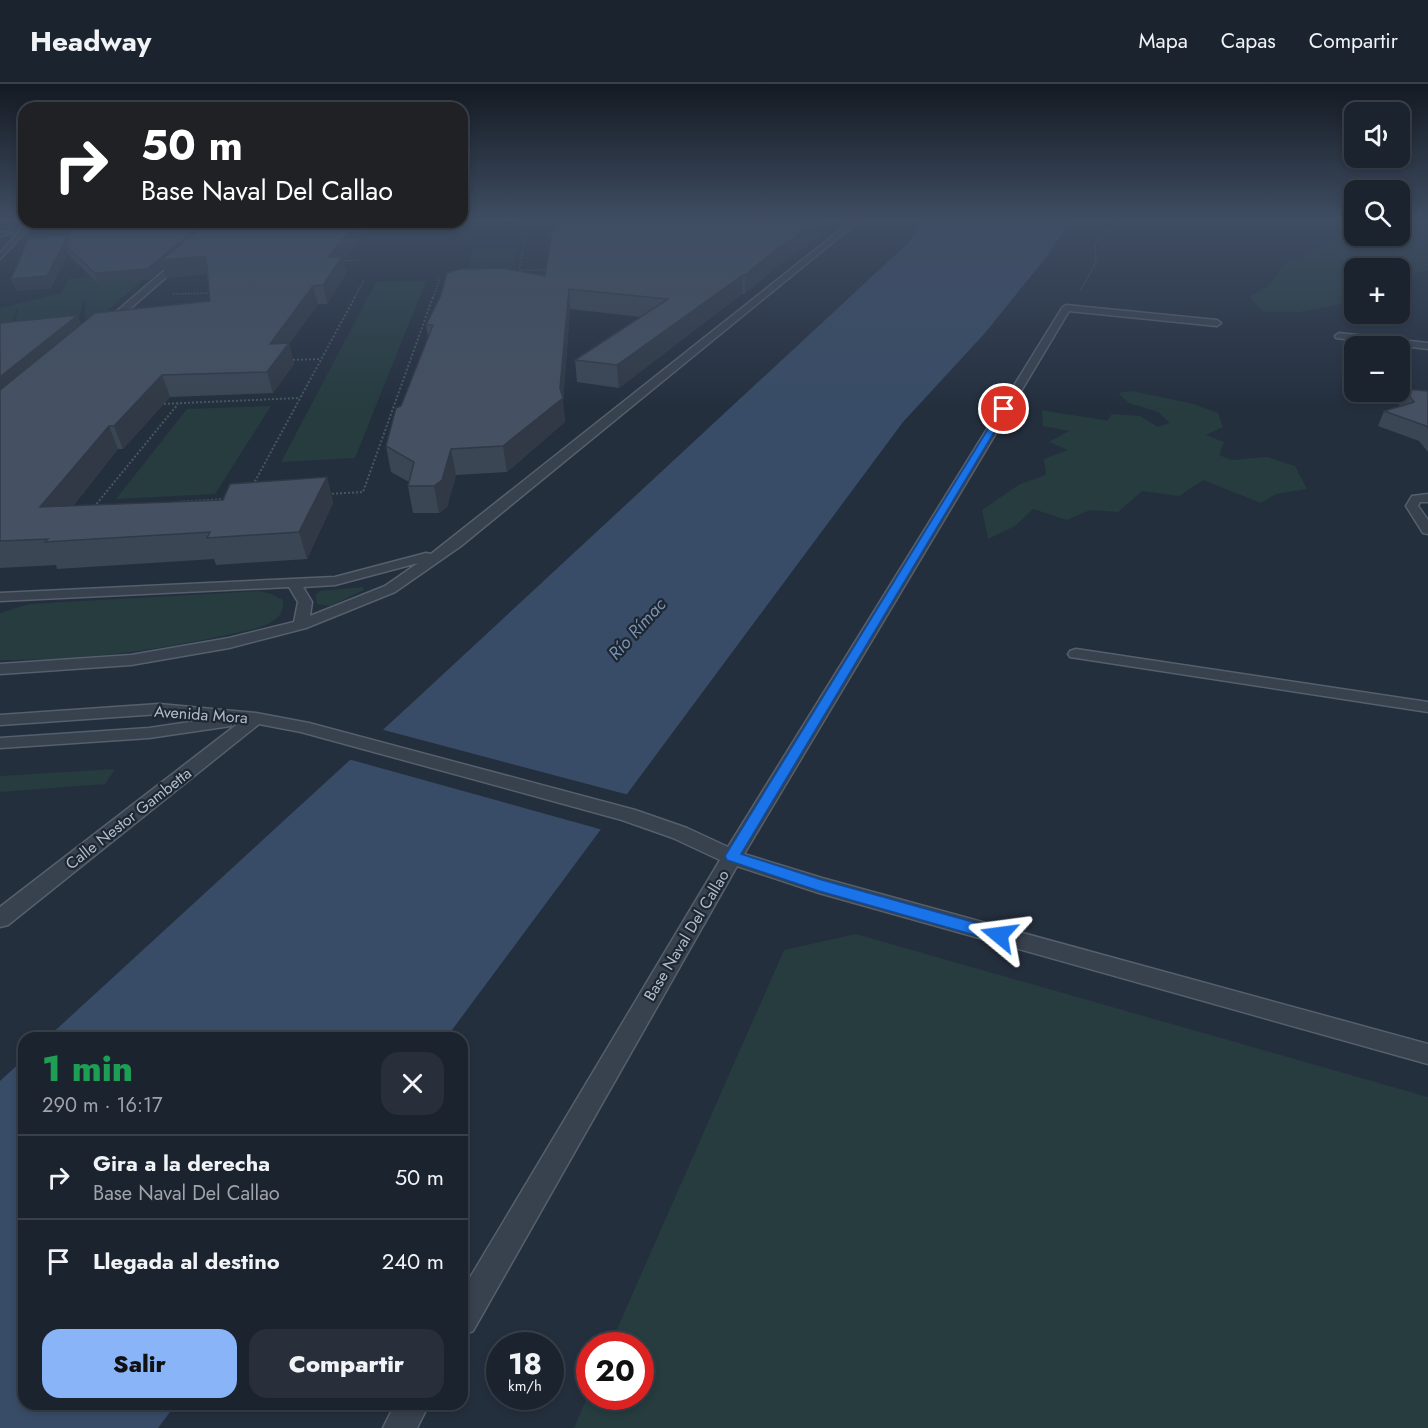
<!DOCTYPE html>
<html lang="es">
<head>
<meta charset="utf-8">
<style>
	:root { --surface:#1b232e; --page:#282f3a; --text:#f1f3f6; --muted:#a0a4aa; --line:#39404a; --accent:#8ab4f8 }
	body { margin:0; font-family:Jost,sans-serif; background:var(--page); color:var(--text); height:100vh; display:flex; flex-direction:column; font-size:22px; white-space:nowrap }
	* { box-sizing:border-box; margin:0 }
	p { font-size:20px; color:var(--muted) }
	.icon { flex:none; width:33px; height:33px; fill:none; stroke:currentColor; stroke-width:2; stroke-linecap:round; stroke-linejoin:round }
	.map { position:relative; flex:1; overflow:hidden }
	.drawer { position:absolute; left:18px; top:948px; width:450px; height:378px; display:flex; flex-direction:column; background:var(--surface); border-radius:18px; box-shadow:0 3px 9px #0003,0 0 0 2px var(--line) }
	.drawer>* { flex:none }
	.banner { position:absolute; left:18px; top:18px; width:450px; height:126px; border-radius:18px; box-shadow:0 3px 9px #0003,0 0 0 2px var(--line); background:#202124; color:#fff; overflow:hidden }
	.tools { position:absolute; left:1344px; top:18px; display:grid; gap:12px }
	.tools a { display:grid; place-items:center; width:66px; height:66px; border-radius:12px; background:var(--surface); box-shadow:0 3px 9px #0003,0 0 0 2px var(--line); font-size:30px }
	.speed { position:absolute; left:486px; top:1248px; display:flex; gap:12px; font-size:30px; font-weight:700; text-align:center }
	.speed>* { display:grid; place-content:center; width:78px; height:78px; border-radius:50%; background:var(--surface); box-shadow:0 3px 9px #0003,0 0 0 2px var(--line); line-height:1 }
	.speed small { font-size:15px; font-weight:400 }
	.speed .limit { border:9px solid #d22; background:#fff; color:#111 }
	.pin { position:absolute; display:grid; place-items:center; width:51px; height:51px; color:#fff; margin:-26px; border:3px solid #fff; border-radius:50%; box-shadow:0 2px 6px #0007 }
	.me { position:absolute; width:66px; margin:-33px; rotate:286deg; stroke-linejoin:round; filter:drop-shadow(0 0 4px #0008) }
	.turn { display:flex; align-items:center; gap:21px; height:126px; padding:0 24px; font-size:27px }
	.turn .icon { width:78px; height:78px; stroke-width:2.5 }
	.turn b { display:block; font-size:42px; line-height:51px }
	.round { display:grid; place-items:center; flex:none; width:63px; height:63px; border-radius:18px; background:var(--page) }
	.overview { display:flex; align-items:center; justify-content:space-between; height:102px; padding:0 24px }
	h1 { font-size:36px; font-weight:800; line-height:45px; color:#1e9e55 }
	.button { display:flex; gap:12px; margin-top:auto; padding:12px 24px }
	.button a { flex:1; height:69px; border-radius:18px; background:var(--accent); color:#111; font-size:24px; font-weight:800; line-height:69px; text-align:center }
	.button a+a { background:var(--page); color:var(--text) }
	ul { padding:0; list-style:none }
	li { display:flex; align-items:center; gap:18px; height:84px; padding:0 24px; border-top:2px solid var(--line) }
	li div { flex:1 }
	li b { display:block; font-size:22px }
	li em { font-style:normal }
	header { display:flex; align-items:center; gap:36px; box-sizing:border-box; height:84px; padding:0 30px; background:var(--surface); border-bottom:2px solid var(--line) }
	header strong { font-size:28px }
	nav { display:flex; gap:33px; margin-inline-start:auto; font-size:21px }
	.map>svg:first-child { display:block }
	.green { fill:#263c3f }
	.water { fill:#394c67 }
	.pier { fill:#242f3e }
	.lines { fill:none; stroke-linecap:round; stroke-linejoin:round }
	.service-casing { stroke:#565f6c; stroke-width:3 }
	.path-far1 { stroke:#44595c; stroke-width:1.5; stroke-dasharray:1.5 1.5; stroke-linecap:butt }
	.path { stroke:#44595c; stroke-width:2; stroke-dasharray:2 2; stroke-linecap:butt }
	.service { fill:#38414e; fill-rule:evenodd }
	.wall { fill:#3b4654 }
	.shaded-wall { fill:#303945 }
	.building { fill:#455162; stroke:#303945; stroke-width:1.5 }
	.route { fill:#1a73e8; stroke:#114b97; stroke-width:1.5 }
	.labels { text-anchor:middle; stroke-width:4.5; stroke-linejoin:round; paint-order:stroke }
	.street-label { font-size:16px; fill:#b4bcc9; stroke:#1d2633 }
	.water-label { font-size:18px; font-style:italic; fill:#7c92b1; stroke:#1d2633 }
</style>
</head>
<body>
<header>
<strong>Headway</strong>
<nav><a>Mapa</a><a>Capas</a><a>Compartir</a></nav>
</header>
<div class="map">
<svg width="1428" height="1344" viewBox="0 0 1428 1344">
	<rect width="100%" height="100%" fill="#242f3e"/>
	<!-- green -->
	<path class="green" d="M 1413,136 L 1428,136 L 1428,186 L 1400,194 L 1400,184 L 1354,184 L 1354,215 L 1347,219 L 1300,228 L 1263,228 L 1250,213 L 1270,200 L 1285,179 L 1326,160 L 1376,152 L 1400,152 L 1400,143 Z
		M 516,164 L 511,188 L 467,190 L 472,165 Z
		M 152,188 L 100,233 L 84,234 L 86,217 L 83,217 L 78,240 L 11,248 L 19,224 L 16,225 L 16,229 L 11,240 L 0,241 L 0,224 L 61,209 L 68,195 Z
		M 426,197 L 355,374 L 281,378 L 376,198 Z
		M 1132,307 L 1194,320 L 1218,329 L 1223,343 L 1206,351 L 1224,358 L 1219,371 L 1232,376 L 1267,373 L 1295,382 L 1307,405 L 1276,410 L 1261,419 L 1203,396 L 1179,412 L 1142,407 L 1118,428 L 1090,426 L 1067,436 L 1033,425 L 1015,442 L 988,455 L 982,426 L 1020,400 L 1046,391 L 1044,375 L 1068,366 L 1049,358 L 1069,347 L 1043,342 L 1042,326 C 1065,331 1085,332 1107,337 L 1112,330 L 1140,332 L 1158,343 L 1170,339 L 1158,328 L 1129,319 L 1118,309 Z
		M 271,322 L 215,410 L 116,415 L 187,325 Z
		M 363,503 L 364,506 L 330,522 L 317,520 L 315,511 L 320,507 Z
		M 259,507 L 271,510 L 283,516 C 283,523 283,528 278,533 C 265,545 243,547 227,551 C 149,568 79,576 0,576 L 0,529 L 29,520 Z
		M 115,685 L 105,700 L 0,708 L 0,692 Z
		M 856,850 L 1428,1013 L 1428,1344 L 574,1344 L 589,1309 L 590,1312 L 640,1312 L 640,1262 L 610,1261 L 784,866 Z"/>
	<!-- water -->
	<path class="water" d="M 926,136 L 1072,136 L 1043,177 L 985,249 L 903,338 L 446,954 L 47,954 L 411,620 L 907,160 Z
		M 24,975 L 24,1320 L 176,1320 L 158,1344 L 0,1344 L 0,997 Z"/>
	<!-- pier -->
	<path class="pier" d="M 380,645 L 629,711 L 603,746 L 348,675 Z"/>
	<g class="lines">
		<!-- service casing -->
		<g class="service-casing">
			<path id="service" d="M 853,136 L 860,136 L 461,462 L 395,508 L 306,544 L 229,564 L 131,581 L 0,590 L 0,580 L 131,571 L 229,554 L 294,538 L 298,518 L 289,503 L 0,517 L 0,509 L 335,493 L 426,469 L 431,470 ZM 418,479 L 385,502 L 310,532 L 312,518 L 303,503 L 335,501 Z
				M 27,138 L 34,138 L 0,175 L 0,169 Z
				M 0,148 L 12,149 L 0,152 Z
				M 180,173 L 187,175 L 109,243 L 103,243 L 103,239 Z
				M 1066,221 L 1217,236 L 1221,239 L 1217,242 L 1069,227 L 744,770 L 822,794 L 1428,960 L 1428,980 L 819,809 L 737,782 L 473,1247 L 462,1251 L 462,1207 L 720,776 L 673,754 L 622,736 L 301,648 L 259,640 L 8,841 L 0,843 L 0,823 L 240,638 L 232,637 L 230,642 L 224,643 L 149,654 L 0,664 L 0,654 L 149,644 L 210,635 L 159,630 L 0,641 L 0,631 L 159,620 L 256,629 L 309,639 L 635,726 L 687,744 L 728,763 L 1062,224 Z
				M 1339,249 L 1428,259 L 1428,265 L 1336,254 L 1335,252 Z
				M 1428,410 L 1428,418 L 1420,418 L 1418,422 L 1428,436 L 1428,450 L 1423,449 L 1406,422 L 1412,412 Z
				M 1076,565 L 1428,618 L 1428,628 L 1070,573 L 1068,570 L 1070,567 Z
				M 395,1320 L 429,1320 L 417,1344 L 383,1344 Z"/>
		</g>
		<!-- path-far1 -->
		<path class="path-far1" d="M 527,140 L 558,140
			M 356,155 L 372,154
			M 338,177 L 358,176
			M 520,186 L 550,186
			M 519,187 L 528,136
			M 1081,206 L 1096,178 L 1095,160 L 1110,144 L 1126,136
			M 173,210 L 214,209
			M 354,214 L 364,196
			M 433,214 L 440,194"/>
		<!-- path -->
		<path class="path" d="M 289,276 L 321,275
			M 160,320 L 300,314
			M 253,401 L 355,213
			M 328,410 L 363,408 L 433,213
			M 175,418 L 227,415
			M 94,423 L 178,320"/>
		<!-- service -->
		<use href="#service" class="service"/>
	</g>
	<!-- wall -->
	<path class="wall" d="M 364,146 L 364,149 L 343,176 L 346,190 L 327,220 L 318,220 L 289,260 L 294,280 L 273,309 L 170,313 L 123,365 L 118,365 L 73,422 L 223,416 L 327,393 L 333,419 L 307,475 L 216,481 L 214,475 L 57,485 L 56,481 L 0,484 L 0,239 L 81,240 L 210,217 L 207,190 L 166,194 L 163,184 L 150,195 L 98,200 L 70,172 L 68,169 L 51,204 L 16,207 L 69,154 Z
		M 820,153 L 777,182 L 745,210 L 742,210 L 619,304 L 577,298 L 575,276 L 641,233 L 570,225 L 563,318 L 565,338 L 507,388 L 456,391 L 447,423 L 439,429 L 413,429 L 408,402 L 409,398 L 391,388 L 386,362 L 428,253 L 426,241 L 545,192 Z
		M 1404,305 L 1428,307 L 1428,368 L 1419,357 L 1378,342 L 1384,327 L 1400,322 L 1398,319 Z"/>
	<!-- shaded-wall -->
	<path class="shaded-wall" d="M 821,136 L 820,153 L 777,182 L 745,210 L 745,191 L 778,164 Z
		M 204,138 L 207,138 L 206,172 L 211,190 L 166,194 L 163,184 L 150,195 L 98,200 L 95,189 Z
		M 357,138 L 369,138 L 364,146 L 364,149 L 343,176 L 346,190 L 327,220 L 323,201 L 328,173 Z
		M 68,151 L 72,162 L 66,162 L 68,169 L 51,204 L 16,207 L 11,195 Z
		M 743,191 L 742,210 L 619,304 L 617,281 Z
		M 313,202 L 318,220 L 289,260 L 294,280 L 273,309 L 267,288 L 270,260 Z
		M 569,205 L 570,225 L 563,318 L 565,338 L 507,388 L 503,362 Z
		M 78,231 L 85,250 L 0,323 L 0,293 Z
		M 162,291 L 170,313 L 123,365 L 114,342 Z
		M 109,342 L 118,365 L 51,449 L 40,423 Z
		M 451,365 L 456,391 L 447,423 L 439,429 L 434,402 Z
		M 327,393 L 333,419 L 307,475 L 299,448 Z"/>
	<!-- building -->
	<path class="building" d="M 554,136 L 821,136 L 778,164 L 745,191 L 743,191 L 617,281 L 575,276 L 668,215 L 569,205 L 560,304 L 563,314 L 503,362 L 451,365 L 442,396 L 434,402 L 408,402 L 414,378 L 386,362 L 396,324 L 401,322 L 433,241 L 426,241 L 441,211 L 447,189 L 460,185 L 503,184 L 545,192 Z
		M 75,138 L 204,138 L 147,185 L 95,189 L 66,162 Z
		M 208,138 L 357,138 L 328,173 L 342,173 L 323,201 L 313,202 L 270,260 L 289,259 L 267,288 L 162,291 L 114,342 L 109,342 L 40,423 L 223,416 L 230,400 L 327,393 L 299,448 L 207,454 L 210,448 L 45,458 L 48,455 L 0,457 L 0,306 L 95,229 L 210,217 L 206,172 L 161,176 Z
		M 68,151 L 47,192 L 11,195 L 29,154 Z
		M 78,231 L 0,293 L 0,239 Z
		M 1404,305 L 1428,307 L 1428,344 L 1426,342 L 1384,327 L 1414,318 Z"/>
	<!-- sky -->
	<linearGradient id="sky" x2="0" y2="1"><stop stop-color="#141a22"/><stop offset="0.42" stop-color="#3f4d63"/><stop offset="1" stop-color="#3f4d63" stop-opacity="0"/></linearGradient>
	<rect width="1428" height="324" fill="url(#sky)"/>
	<!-- route -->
	<path class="route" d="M 1001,324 L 1008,325 L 741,770 L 822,796 L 1005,847 L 1008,851 L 1005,856 L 999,858 L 819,807 L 727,776 L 725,772 Z"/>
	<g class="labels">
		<!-- street labels -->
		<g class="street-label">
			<text transform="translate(201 630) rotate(4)" y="6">Avenida Mora</text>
			<text transform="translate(128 734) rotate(-38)" y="6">Calle Nestor Gambetta</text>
			<text transform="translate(686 851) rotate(-59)" y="6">Base Naval Del Callao</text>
		</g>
		<!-- water labels -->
		<g class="water-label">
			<text transform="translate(637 545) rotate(-48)" y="6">Río Rímac</text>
		</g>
	</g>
</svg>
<div class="tools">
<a><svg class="icon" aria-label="sound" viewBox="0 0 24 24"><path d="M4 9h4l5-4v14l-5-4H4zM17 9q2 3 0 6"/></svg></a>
<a><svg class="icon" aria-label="search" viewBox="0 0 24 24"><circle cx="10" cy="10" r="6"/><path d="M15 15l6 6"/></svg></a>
<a>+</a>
<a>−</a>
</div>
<div class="speed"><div>18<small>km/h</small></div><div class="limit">20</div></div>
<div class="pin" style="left:1004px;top:325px;background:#d93025"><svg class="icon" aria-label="arrive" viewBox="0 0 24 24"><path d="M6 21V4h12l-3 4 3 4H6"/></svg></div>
<svg class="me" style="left:999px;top:851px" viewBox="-20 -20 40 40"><path d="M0-17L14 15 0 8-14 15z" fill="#1a73e8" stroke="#fff" stroke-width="4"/></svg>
<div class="banner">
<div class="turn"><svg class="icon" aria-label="right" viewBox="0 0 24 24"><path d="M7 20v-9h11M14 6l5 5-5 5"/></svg><div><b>50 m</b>Base Naval Del Callao</div></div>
</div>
<section class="drawer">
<div class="overview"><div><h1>1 min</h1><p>290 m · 16:17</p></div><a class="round"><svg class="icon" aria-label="close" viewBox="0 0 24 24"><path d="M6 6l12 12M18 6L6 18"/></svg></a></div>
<ul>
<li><svg class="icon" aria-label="right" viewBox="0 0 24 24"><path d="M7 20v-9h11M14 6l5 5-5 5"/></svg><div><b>Gira a la derecha</b><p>Base Naval Del Callao</p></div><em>50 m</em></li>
<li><svg class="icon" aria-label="arrive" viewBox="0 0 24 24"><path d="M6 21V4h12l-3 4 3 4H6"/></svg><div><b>Llegada al destino</b></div><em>240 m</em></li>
</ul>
<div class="button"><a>Salir</a><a>Compartir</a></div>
</section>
</div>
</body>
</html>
